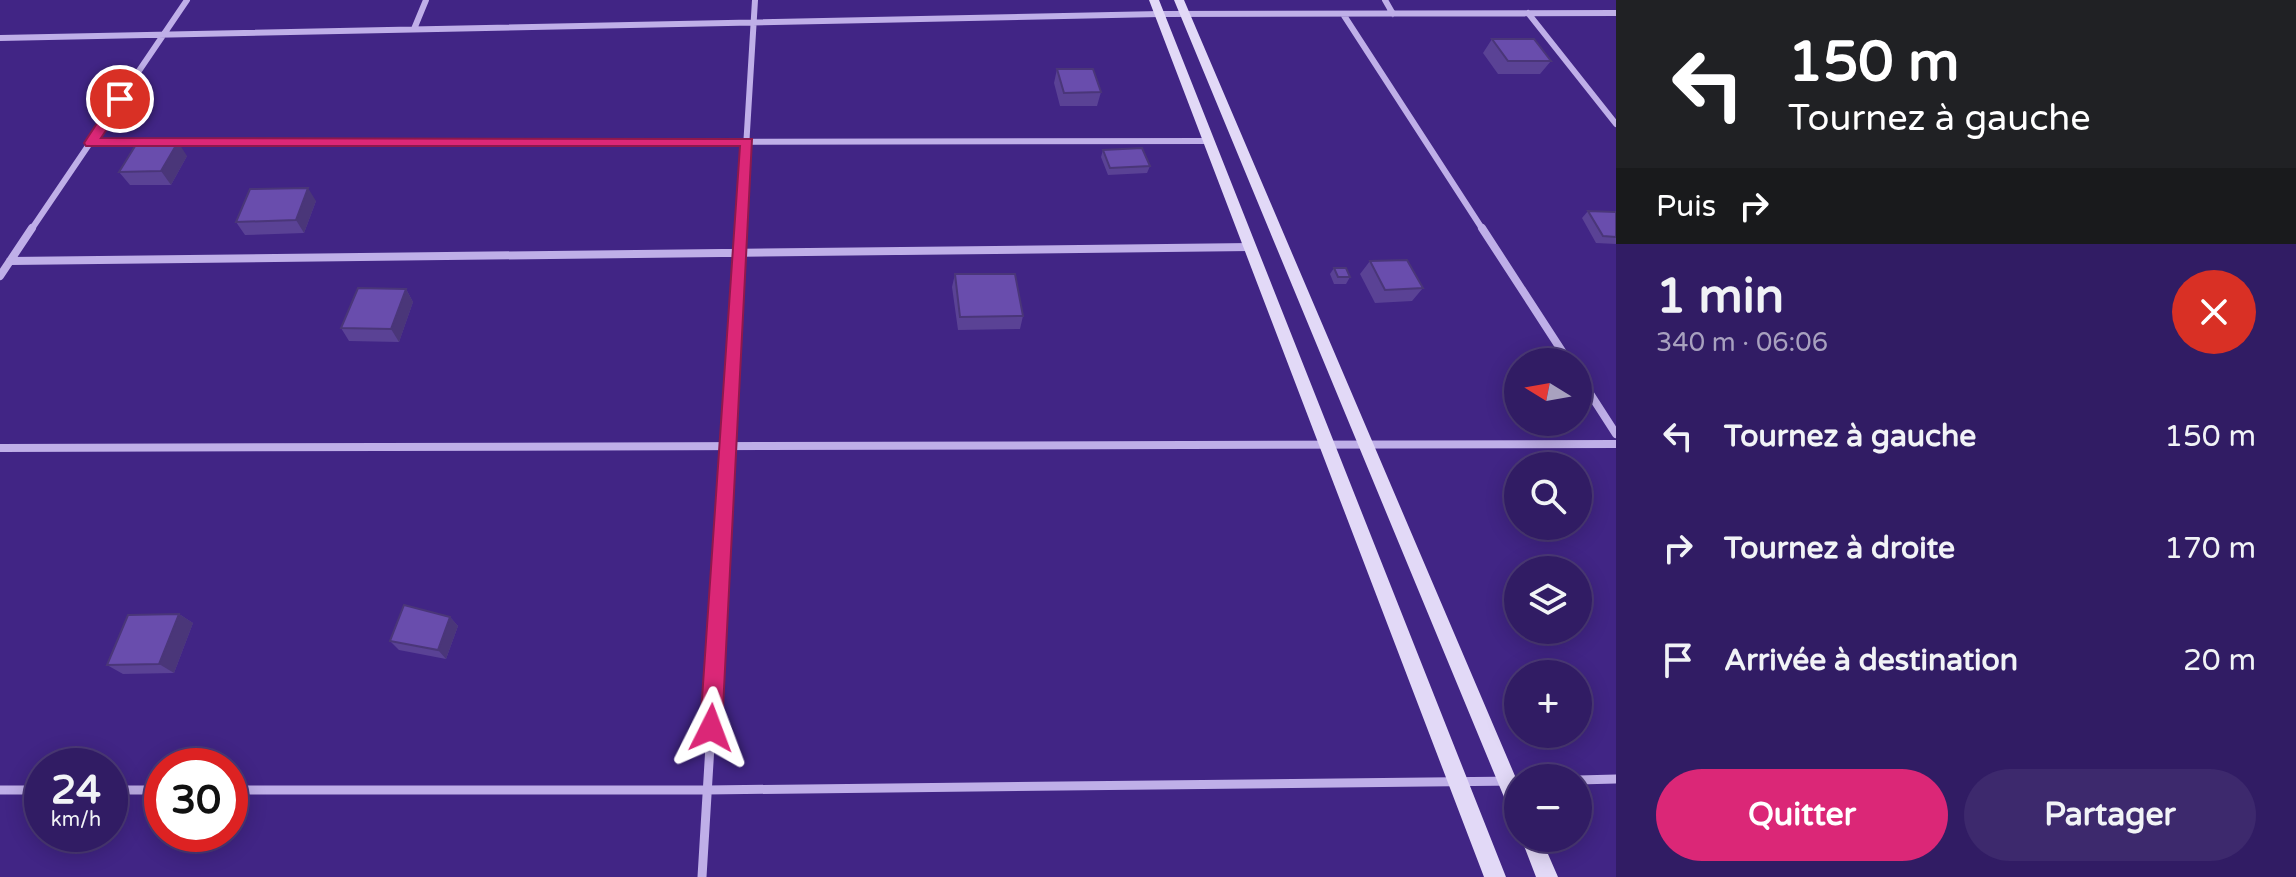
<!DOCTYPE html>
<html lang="fr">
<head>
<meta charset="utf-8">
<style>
	:root { --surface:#311c64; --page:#3d296d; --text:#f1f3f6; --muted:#a8a1bf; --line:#4c3a78; --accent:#db2777 }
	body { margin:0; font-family:"Varela Round",sans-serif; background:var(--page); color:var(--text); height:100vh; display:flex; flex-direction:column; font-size:30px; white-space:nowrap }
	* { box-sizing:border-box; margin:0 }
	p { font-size:26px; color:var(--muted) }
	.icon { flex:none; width:44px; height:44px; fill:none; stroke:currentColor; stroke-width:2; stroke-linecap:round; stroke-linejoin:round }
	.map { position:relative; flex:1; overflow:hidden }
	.panel { display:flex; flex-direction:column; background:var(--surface); width:680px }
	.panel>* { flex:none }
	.hud { background:#202124; color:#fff; overflow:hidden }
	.needle { width:52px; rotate:281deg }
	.fabs { position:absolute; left:1504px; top:348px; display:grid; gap:16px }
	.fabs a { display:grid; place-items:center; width:88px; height:88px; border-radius:50%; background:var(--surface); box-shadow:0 4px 20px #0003,0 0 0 2px var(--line); font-size:40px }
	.speed { position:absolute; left:24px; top:748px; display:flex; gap:16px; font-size:40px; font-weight:700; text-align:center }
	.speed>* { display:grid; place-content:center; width:104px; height:104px; border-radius:50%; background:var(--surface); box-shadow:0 4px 20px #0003,0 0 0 2px var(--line); line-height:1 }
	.speed small { font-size:20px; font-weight:400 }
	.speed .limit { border:12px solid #d22; background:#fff; color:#111 }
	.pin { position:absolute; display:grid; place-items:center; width:68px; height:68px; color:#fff; margin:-34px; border:4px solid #fff; border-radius:50%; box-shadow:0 2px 8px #0007 }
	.me { position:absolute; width:88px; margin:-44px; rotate:3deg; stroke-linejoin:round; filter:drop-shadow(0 0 6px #0008) }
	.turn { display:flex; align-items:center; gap:28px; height:168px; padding:0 40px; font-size:36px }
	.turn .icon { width:104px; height:104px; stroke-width:2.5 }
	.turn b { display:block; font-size:56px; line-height:68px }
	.then { display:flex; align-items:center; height:76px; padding:0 40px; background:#0003; gap:16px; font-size:30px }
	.round { display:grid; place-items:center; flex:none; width:84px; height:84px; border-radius:42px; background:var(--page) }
	.headline { display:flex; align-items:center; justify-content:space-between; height:136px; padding:0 40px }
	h1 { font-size:48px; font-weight:700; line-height:60px }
	.primary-button { display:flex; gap:16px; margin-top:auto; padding:16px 40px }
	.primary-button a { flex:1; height:92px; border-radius:48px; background:var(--accent); color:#fff; font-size:32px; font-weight:700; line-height:92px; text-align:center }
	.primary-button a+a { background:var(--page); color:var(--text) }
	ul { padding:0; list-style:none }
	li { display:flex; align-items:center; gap:24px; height:112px; padding:0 40px }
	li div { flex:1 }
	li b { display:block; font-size:30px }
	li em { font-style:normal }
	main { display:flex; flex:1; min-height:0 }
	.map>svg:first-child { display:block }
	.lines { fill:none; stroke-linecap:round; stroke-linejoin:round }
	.street-far2 { stroke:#bfafe8; stroke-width:6 }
	.street-far1 { stroke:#bfafe8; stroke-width:8 }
	.street { stroke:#bfafe8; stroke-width:9 }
	.secondary { fill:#e2d9f7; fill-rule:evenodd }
	.wall { fill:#5a4295 }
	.shaded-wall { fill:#4a3679 }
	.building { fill:#694dad; stroke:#4a3679; stroke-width:2 }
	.route { fill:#db2777; stroke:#8e194d; stroke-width:2 }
</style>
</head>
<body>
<main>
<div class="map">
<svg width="1616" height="877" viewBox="0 0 1616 877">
	<rect width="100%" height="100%" fill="#412585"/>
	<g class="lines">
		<!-- street-far2 -->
		<path class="street-far2" d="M 1385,0 L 1393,14
			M 1528,13 L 1616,124
			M 1343,14 L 1483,230
			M 414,29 L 426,0
			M 0,38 L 1160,14 L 1616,13
			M 91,143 L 1209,141
			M 31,230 L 187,0
			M 741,230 L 755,0"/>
		<!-- street-far1 -->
		<path class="street-far1" d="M 1482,228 L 1569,362
			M 10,261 L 1251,247
			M 0,276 L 32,228
			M 1578,375 L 1616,434
			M 0,448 L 1616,444
			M 724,518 L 741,228"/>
		<!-- street -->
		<path class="street" d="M 1578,780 L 1616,779
			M 0,790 L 42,790
			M 110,790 L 162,790
			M 230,790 L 707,790 L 1518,781
			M 702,877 L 724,516"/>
		<!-- secondary -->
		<path class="secondary" d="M 1149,0 L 1159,0 L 1506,877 L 1484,877 Z
			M 1174,0 L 1184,0 L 1518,783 L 1518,817 L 1511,814 Z
			M 1521,838 L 1541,838 L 1558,877 L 1536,877 Z"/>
	</g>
	<!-- wall -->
	<path class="wall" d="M 1492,39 L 1551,61 L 1540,74 L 1498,74 L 1483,53 Z
		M 1057,69 L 1101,92 L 1097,106 L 1060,106 L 1054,83 Z
		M 1103,150 L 1150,166 L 1147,173 L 1108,175 L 1101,157 Z
		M 187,156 L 171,185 L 130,185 L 119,172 Z
		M 316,201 L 304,233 L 245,235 L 236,222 Z
		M 1588,211 L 1616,212 L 1616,244 L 1596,243 L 1582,218 Z
		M 1370,261 L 1423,288 L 1412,301 L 1375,303 L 1360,274 Z
		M 1334,268 L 1350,277 L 1346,284 L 1334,284 L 1330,274 Z
		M 955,274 L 1023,316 L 1020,329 L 958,330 L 952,287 Z
		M 406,289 L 413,302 L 399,342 L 349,341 L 341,328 Z
		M 179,614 L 193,623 L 174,673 L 123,674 L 107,665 Z
		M 450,617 L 458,626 L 446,659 L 399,650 L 390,641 Z"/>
	<!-- shaded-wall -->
	<path class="shaded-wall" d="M 178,142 L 187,156 L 171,185 L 161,171 Z
		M 308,188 L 316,201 L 304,233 L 296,220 Z
		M 406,289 L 413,302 L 399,342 L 391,329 Z
		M 179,614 L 193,623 L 174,673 L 159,664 Z
		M 450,617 L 458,626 L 446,659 L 438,650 Z"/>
	<!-- building -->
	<path class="building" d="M 1492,39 L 1534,39 L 1551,61 L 1508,61 Z
		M 1057,69 L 1093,69 L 1101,92 L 1064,93 Z
		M 178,142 L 161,171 L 119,172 L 137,143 Z
		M 1142,148 L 1150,166 L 1110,168 L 1103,150 Z
		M 308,188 L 296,220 L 236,222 L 250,189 Z
		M 1588,211 L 1616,212 L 1616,237 L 1603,236 Z
		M 1407,260 L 1423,288 L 1385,290 L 1370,261 Z
		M 1334,268 L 1346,268 L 1350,277 L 1338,277 Z
		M 955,274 L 1015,274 L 1023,316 L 960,317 Z
		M 358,288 L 406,289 L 391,329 L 341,328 Z
		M 404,605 L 450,617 L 438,650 L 390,641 Z
		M 179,614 L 159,664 L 107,665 L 128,615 Z"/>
	<!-- route -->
	<path class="route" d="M 115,96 L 127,99 L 101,138 L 752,139 L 722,728 L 719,736 L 711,739 L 703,736 L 700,728 L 740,146 L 86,146 L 84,143 Z"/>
</svg>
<div class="fabs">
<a><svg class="needle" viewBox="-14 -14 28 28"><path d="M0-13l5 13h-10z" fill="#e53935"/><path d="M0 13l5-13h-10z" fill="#a8a1bf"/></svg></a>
<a><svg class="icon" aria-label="search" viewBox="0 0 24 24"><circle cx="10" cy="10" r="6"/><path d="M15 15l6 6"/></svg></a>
<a><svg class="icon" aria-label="layers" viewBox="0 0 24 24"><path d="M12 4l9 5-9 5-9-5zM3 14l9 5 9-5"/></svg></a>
<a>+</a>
<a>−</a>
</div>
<div class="speed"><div>24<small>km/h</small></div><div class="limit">30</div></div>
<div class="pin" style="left:120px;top:99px;background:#d93025"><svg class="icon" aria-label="arrive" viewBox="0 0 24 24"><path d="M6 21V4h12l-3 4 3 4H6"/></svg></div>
<svg class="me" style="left:711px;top:728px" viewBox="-20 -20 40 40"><path d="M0-17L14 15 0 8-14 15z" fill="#db2777" stroke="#fff" stroke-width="4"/></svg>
</div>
<section class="panel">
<div class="hud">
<div class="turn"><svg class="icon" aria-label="left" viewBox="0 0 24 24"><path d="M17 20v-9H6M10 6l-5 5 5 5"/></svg><div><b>150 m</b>Tournez à gauche</div></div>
<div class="then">Puis<svg class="icon" aria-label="right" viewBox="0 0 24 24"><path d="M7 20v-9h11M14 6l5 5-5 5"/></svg></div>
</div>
<div class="headline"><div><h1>1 min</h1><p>340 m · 06:06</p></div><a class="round" style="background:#d93025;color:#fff"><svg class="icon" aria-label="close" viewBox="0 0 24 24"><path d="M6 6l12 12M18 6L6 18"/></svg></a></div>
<ul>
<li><svg class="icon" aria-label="left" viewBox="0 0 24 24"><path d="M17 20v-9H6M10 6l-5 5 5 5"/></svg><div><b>Tournez à gauche</b></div><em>150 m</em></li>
<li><svg class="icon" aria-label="right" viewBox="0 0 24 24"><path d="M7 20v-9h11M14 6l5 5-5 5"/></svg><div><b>Tournez à droite</b></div><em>170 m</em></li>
<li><svg class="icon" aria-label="arrive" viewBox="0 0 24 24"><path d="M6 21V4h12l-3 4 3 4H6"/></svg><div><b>Arrivée à destination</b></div><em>20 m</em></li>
</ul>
<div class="primary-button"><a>Quitter</a><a>Partager</a></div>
</section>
</main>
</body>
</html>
